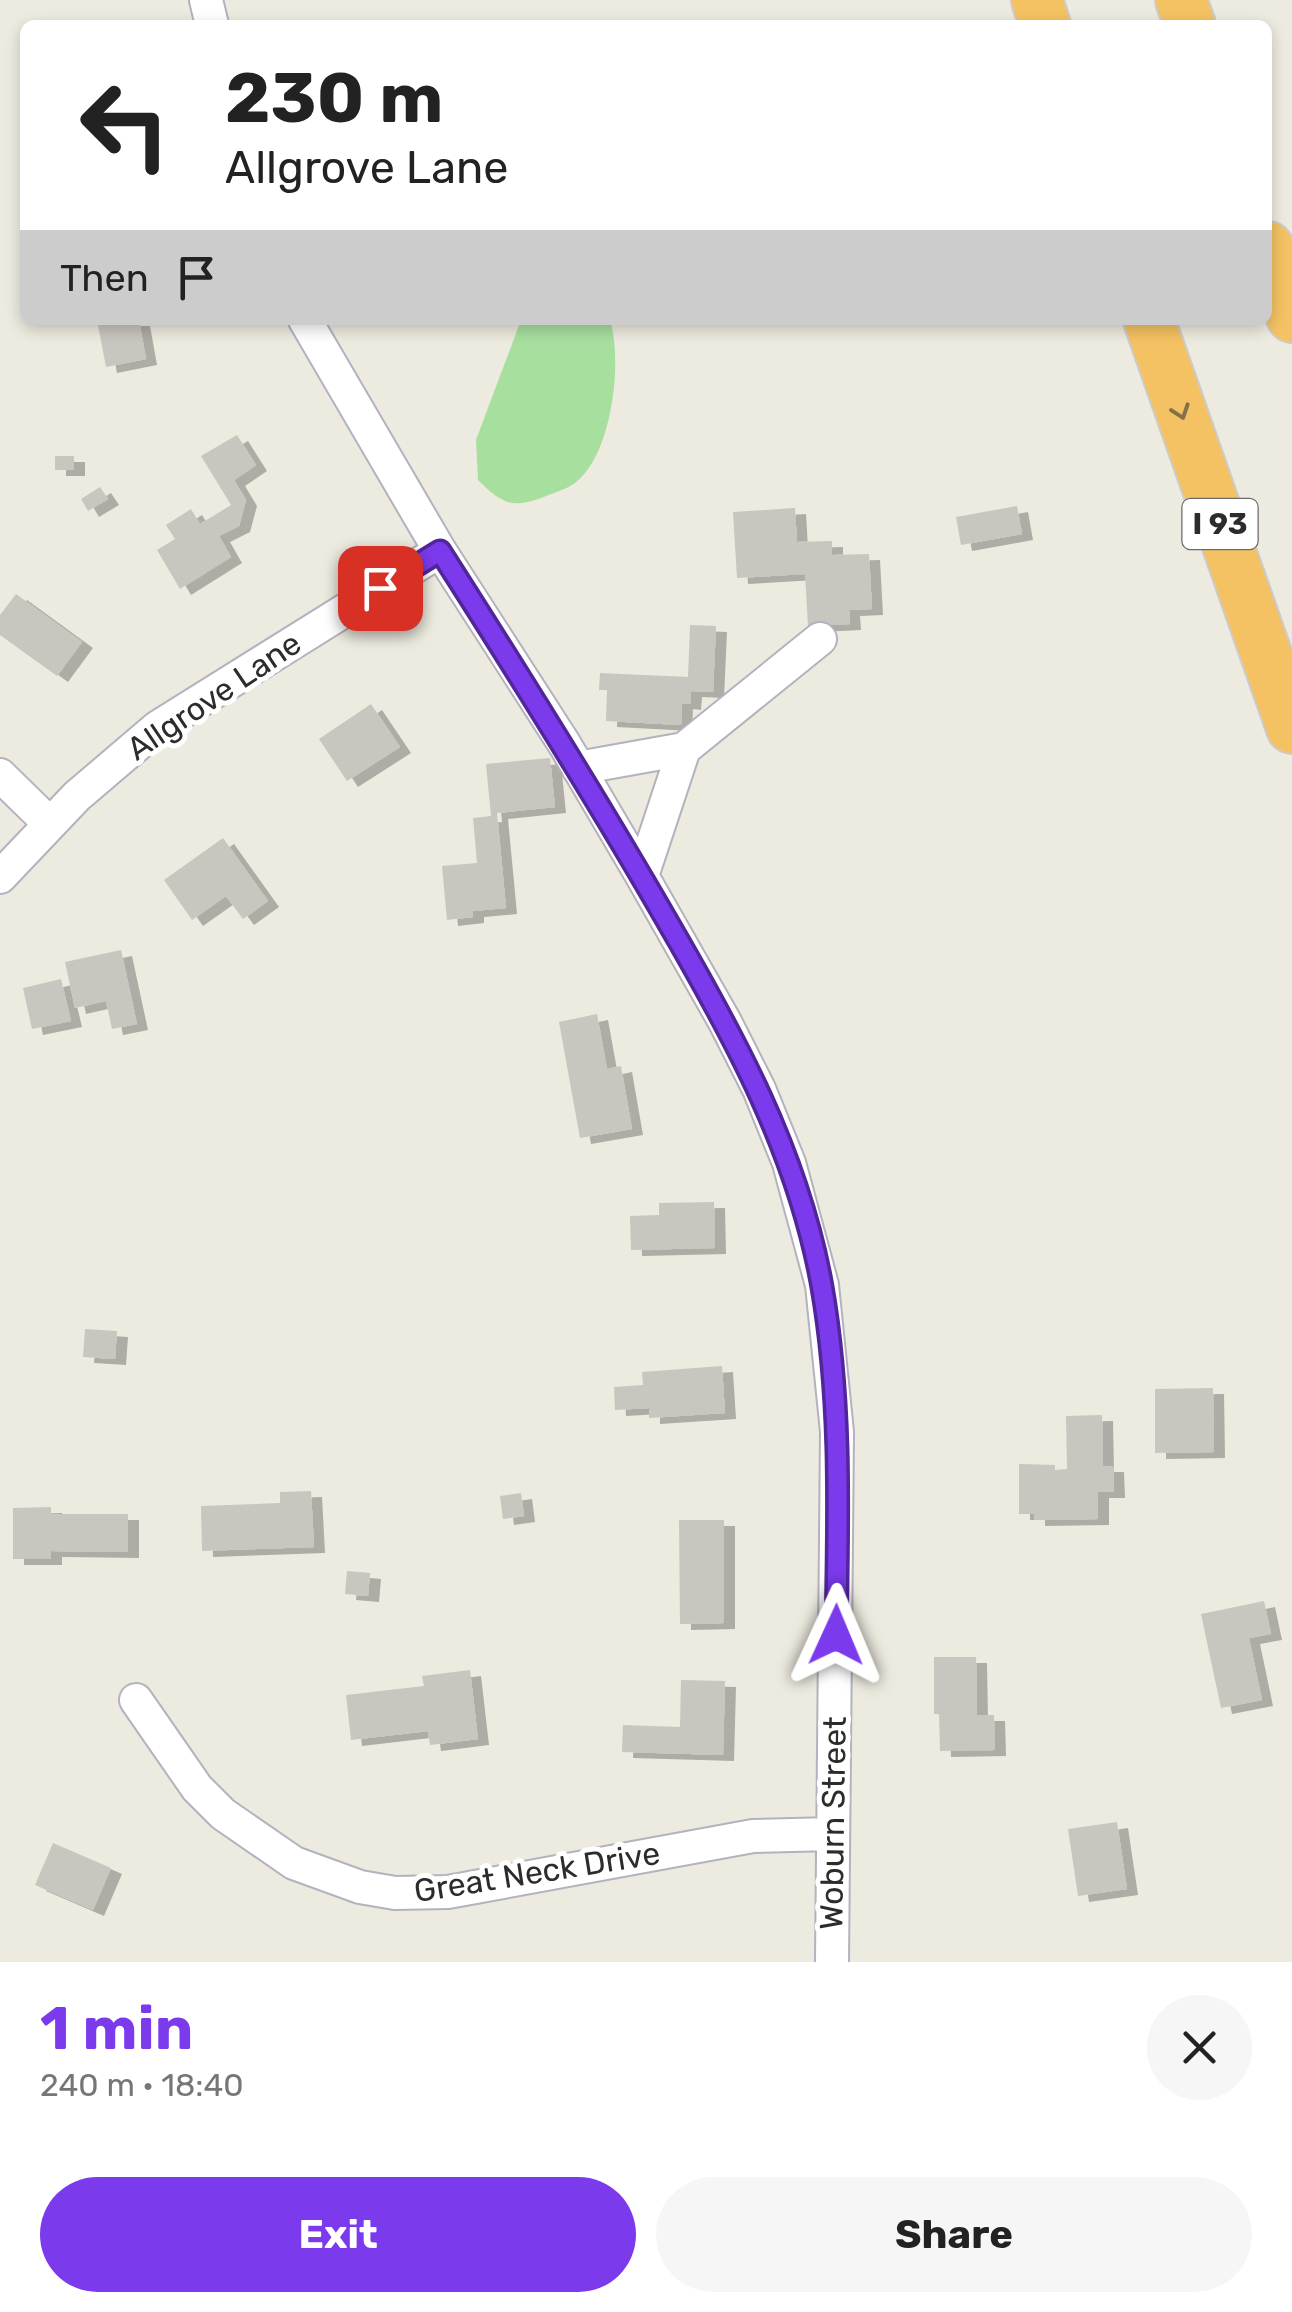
<!DOCTYPE html>
<html lang="en">
<head>
<meta charset="utf-8">
<style>
	:root { --surface:#fff; --page:#f6f6f6; --text:#222; --muted:#767676; --accent:#7c3aed }
	body { margin:0; font-family:Rubik,sans-serif; background:var(--page); color:var(--text); height:100vh; display:flex; flex-direction:column; font-size:38px; white-space:nowrap }
	* { box-sizing:border-box; margin:0 }
	p { font-size:32px; color:var(--muted) }
	.icon { flex:none; width:55px; height:55px; fill:none; stroke:currentColor; stroke-width:2; stroke-linecap:round; stroke-linejoin:round }
	.map { position:relative; height:1962px; overflow:hidden }
	.side { display:flex; flex-direction:column; background:var(--surface); flex:1 }
	.side>* { flex:none }
	.top-card { position:absolute; left:20px; top:20px; width:1252px; height:305px; border-radius:15px; box-shadow:0 5px 15px #0003; background:#fff; color:var(--text); overflow:hidden }
	.pin { position:absolute; display:grid; place-items:center; width:85px; height:85px; color:#fff; margin:-42px; border-radius:20px; box-shadow:0 5px 15px #0006 }
	.me { position:absolute; width:110px; margin:-55px; rotate:1deg; stroke-linejoin:round; filter:drop-shadow(0 0 8px #0008) }
	.turn { display:flex; align-items:center; gap:35px; height:210px; padding:0 40px; font-size:45px }
	.turn .icon { width:130px; height:130px; stroke-width:2.5 }
	.turn b { display:block; font-size:70px; line-height:85px }
	.then { display:flex; align-items:center; height:95px; padding:0 40px; background:#0003; gap:20px; font-size:38px }
	.round { display:grid; place-items:center; flex:none; width:105px; height:105px; border-radius:52px; background:var(--page) }
	.overview { display:flex; align-items:center; justify-content:space-between; height:170px; padding:0 40px }
	h1 { font-size:60px; font-weight:700; line-height:75px; color:var(--accent) }
	.primary-button { display:flex; gap:20px; margin-top:auto; padding:20px 40px }
	.primary-button a { flex:1; height:115px; border-radius:60px; background:var(--accent); color:#fff; font-size:40px; font-weight:700; line-height:115px; text-align:center }
	.primary-button a+a { background:var(--page); color:var(--text) }
	.map>svg:first-child { display:block }
	.green { fill:#a7df9f }
	.building { fill:#c8c6be; filter:url(#shadow) }
	.lines { fill:none; stroke-linecap:round; stroke-linejoin:round }
	.minor-casing { stroke:#b3b2be; stroke-width:36 }
	.highway-casing { stroke:#ccc; stroke-width:54 }
	.minor { stroke:#fff; stroke-width:32 }
	.highway { stroke:#f4c263; stroke-width:50 }
	.oneway { stroke:#867045 }
	.route-casing { stroke:#51269a; stroke-width:25 }
	.route { stroke:#7c3aed; stroke-width:18 }
	.labels { text-anchor:middle; stroke-width:10; stroke-linejoin:round; paint-order:stroke }
	.shield { fill:#fff; stroke:#6b6b6b; stroke-width:2.5 }
	.shield-label { font-size:30px; font-weight:bold; fill:#2c2c2c }
	.street-label { font-size:32px; fill:#2c2c2c; stroke:#fff }
</style>
</head>
<body>
<div class="map">
<svg width="1292" height="1962" viewBox="0 0 1292 1962">
	<defs>
		<filter id="shadow"><feDropShadow dx="11" dy="6" stdDeviation="0" flood-color="#0004"/></filter>
	</defs>
	<rect width="100%" height="100%" fill="#edeadf"/>
	<!-- green -->
	<path class="green" d="M 521,320 L 610,320 C 623,362 612,455 575,483 C 567,489 556,492 546,496 C 513,509 503,505 478,480 L 476,440 Z"/>
	<!-- building -->
	<path class="building" d="M 97,320 L 139,320 L 146,359 L 106,367 Z
		M 237,435 L 256,465 L 234,480 L 246,500 L 239,526 L 219,536 L 231,557 L 180,589 L 157,550 L 175,539 L 166,525 L 191,509 L 200,524 L 231,505 L 201,456 Z
		M 55,456 L 74,456 L 74,470 L 55,470 Z
		M 100,487 L 108,499 L 88,511 L 81,499 Z
		M 1017,506 L 1022,534 L 961,545 L 956,517 Z
		M 795,508 L 797,542 L 832,541 L 832,555 L 869,554 L 872,609 L 849,610 L 850,624 L 808,626 L 805,574 L 737,578 L 733,512 Z
		M 16,594 L 82,642 L 57,676 L 0,635 L 0,615 Z
		M 690,625 L 716,626 L 713,692 L 691,691 L 690,704 L 682,703 L 681,725 L 606,721 L 607,690 L 599,690 L 600,673 L 688,677 Z
		M 371,704 L 400,747 L 347,781 L 319,739 Z
		M 550,758 L 555,807 L 497,813 L 506,908 L 473,911 L 473,917 L 447,920 L 442,866 L 477,863 L 473,818 L 491,816 L 486,764 Z
		M 223,838 L 268,901 L 243,919 L 226,896 L 192,920 L 164,880 Z
		M 121,950 L 137,1024 L 112,1029 L 106,1001 L 75,1008 L 65,962 Z
		M 61,979 L 71,1021 L 32,1029 L 23,988 Z
		M 597,1014 L 607,1069 L 621,1066 L 632,1129 L 580,1138 L 559,1022 Z
		M 714,1202 L 715,1248 L 631,1250 L 630,1216 L 659,1215 L 659,1203 Z
		M 85,1329 L 117,1331 L 115,1359 L 83,1357 Z
		M 722,1366 L 725,1413 L 649,1418 L 649,1408 L 615,1410 L 614,1387 L 643,1385 L 642,1372 Z
		M 1213,1388 L 1214,1452 L 1155,1453 L 1155,1389 Z
		M 1102,1415 L 1103,1466 L 1113,1466 L 1114,1492 L 1098,1492 L 1098,1519 L 1034,1520 L 1034,1514 L 1019,1514 L 1019,1464 L 1055,1465 L 1055,1470 L 1067,1469 L 1066,1416 Z
		M 311,1491 L 314,1547 L 202,1551 L 201,1506 L 280,1503 L 280,1492 Z
		M 521,1493 L 524,1516 L 503,1519 L 500,1496 Z
		M 51,1507 L 51,1514 L 128,1514 L 128,1552 L 51,1551 L 51,1559 L 13,1559 L 13,1508 Z
		M 679,1520 L 724,1520 L 724,1623 L 680,1624 Z
		M 347,1571 L 370,1573 L 368,1596 L 345,1594 Z
		M 1264,1601 L 1271,1634 L 1249,1638 L 1262,1700 L 1221,1708 L 1201,1614 Z
		M 934,1657 L 976,1657 L 977,1715 L 994,1715 L 995,1750 L 940,1751 L 939,1714 L 934,1714 Z
		M 470,1670 L 478,1739 L 430,1745 L 428,1731 L 351,1740 L 346,1695 L 424,1686 L 422,1676 Z
		M 681,1680 L 725,1681 L 723,1755 L 622,1752 L 623,1725 L 680,1727 Z
		M 1117,1822 L 1127,1889 L 1078,1896 L 1068,1829 Z
		M 53,1843 L 111,1868 L 93,1910 L 35,1885 Z"/>
	<g class="lines">
		<!-- minor casing -->
		<g class="minor-casing">
			<path id="minor" d="M 206,0 L 212,25
				M 305,320 L 440,551 L 565,745 L 642,876 L 725,1022 L 759,1089 L 789,1163 L 822,1285 L 837,1432 L 832,1962
				M 578,768 L 684,749
				M 0,775 L 50,824
				M 642,876 L 684,749 L 820,639
				M 0,877 L 77,796 L 158,727 L 440,551
				M 136,1700 L 197,1788 L 223,1814 L 294,1863 L 360,1887 L 395,1893 L 448,1892 L 753,1836 L 833,1834"/>
		</g>
		<!-- highway casing -->
		<g class="highway-casing">
			<path id="highway" d="M 1037,0 L 1045,25
				M 1181,0 L 1190,25
				M 1268,247 L 1292,317
				M 1149,320 L 1292,728"/>
		</g>
		<!-- minor -->
		<use href="#minor" class="minor"/>
		<!-- highway -->
		<use href="#highway" class="highway"/>
	</g>
	<!-- one-way arrows -->
	<defs><path id="oneway-chevron" d="M-2-3.5L2.5 0L-2 3.5" fill="none" stroke-width="1.6" stroke-linecap="round" stroke-linejoin="round" transform="scale(2.5)"/></defs>
	<use class="oneway" href="#oneway-chevron" transform="translate(1181 412) rotate(71)"/>
	<g class="lines">
		<!-- route casing -->
		<g class="route-casing">
			<path id="route" d="M 380,588 L 440,551 C 518,673 594,794 666,919 C 734,1036 798,1152 822,1287 C 842,1402 838,1519 836,1635"/>
		</g>
		<!-- route -->
		<use href="#route" class="route"/>
	</g>
	<g class="labels">
		<!-- shield labels -->
		<rect class="shield" x="1182.5" y="499" width="75" height="50" rx="8"/>
		<g class="shield-label">
			<text x="1220" y="534">I 93</text>
		</g>
		<!-- street labels -->
		<g class="street-label">
			<text transform="translate(214 696) rotate(-34)" y="11">Allgrove Lane</text>
			<text transform="translate(833 1823) rotate(-89)" y="11">Woburn Street</text>
			<text transform="translate(537 1872) rotate(-9)" y="11">Great Neck Drive</text>
		</g>
	</g>
</svg>
<div class="pin" style="left:380px;top:588px;background:#d93025"><svg class="icon" aria-label="arrive" viewBox="0 0 24 24"><path d="M6 21V4h12l-3 4 3 4H6"/></svg></div>
<svg class="me" style="left:836px;top:1635px" viewBox="-20 -20 40 40"><path d="M0-17L14 15 0 8-14 15z" fill="#7c3aed" stroke="#fff" stroke-width="4"/></svg>
<div class="top-card">
<div class="turn"><svg class="icon" aria-label="left" viewBox="0 0 24 24"><path d="M17 20v-9H6M10 6l-5 5 5 5"/></svg><div><b>230 m</b>Allgrove Lane</div></div>
<div class="then">Then<svg class="icon" aria-label="arrive" viewBox="0 0 24 24"><path d="M6 21V4h12l-3 4 3 4H6"/></svg></div>
</div>
</div>
<section class="side">
<div class="overview"><div><h1>1 min</h1><p>240 m · 18:40</p></div><a class="round"><svg class="icon" aria-label="close" viewBox="0 0 24 24"><path d="M6 6l12 12M18 6L6 18"/></svg></a></div>
<div class="primary-button"><a>Exit</a><a>Share</a></div>
</section>
</body>
</html>
